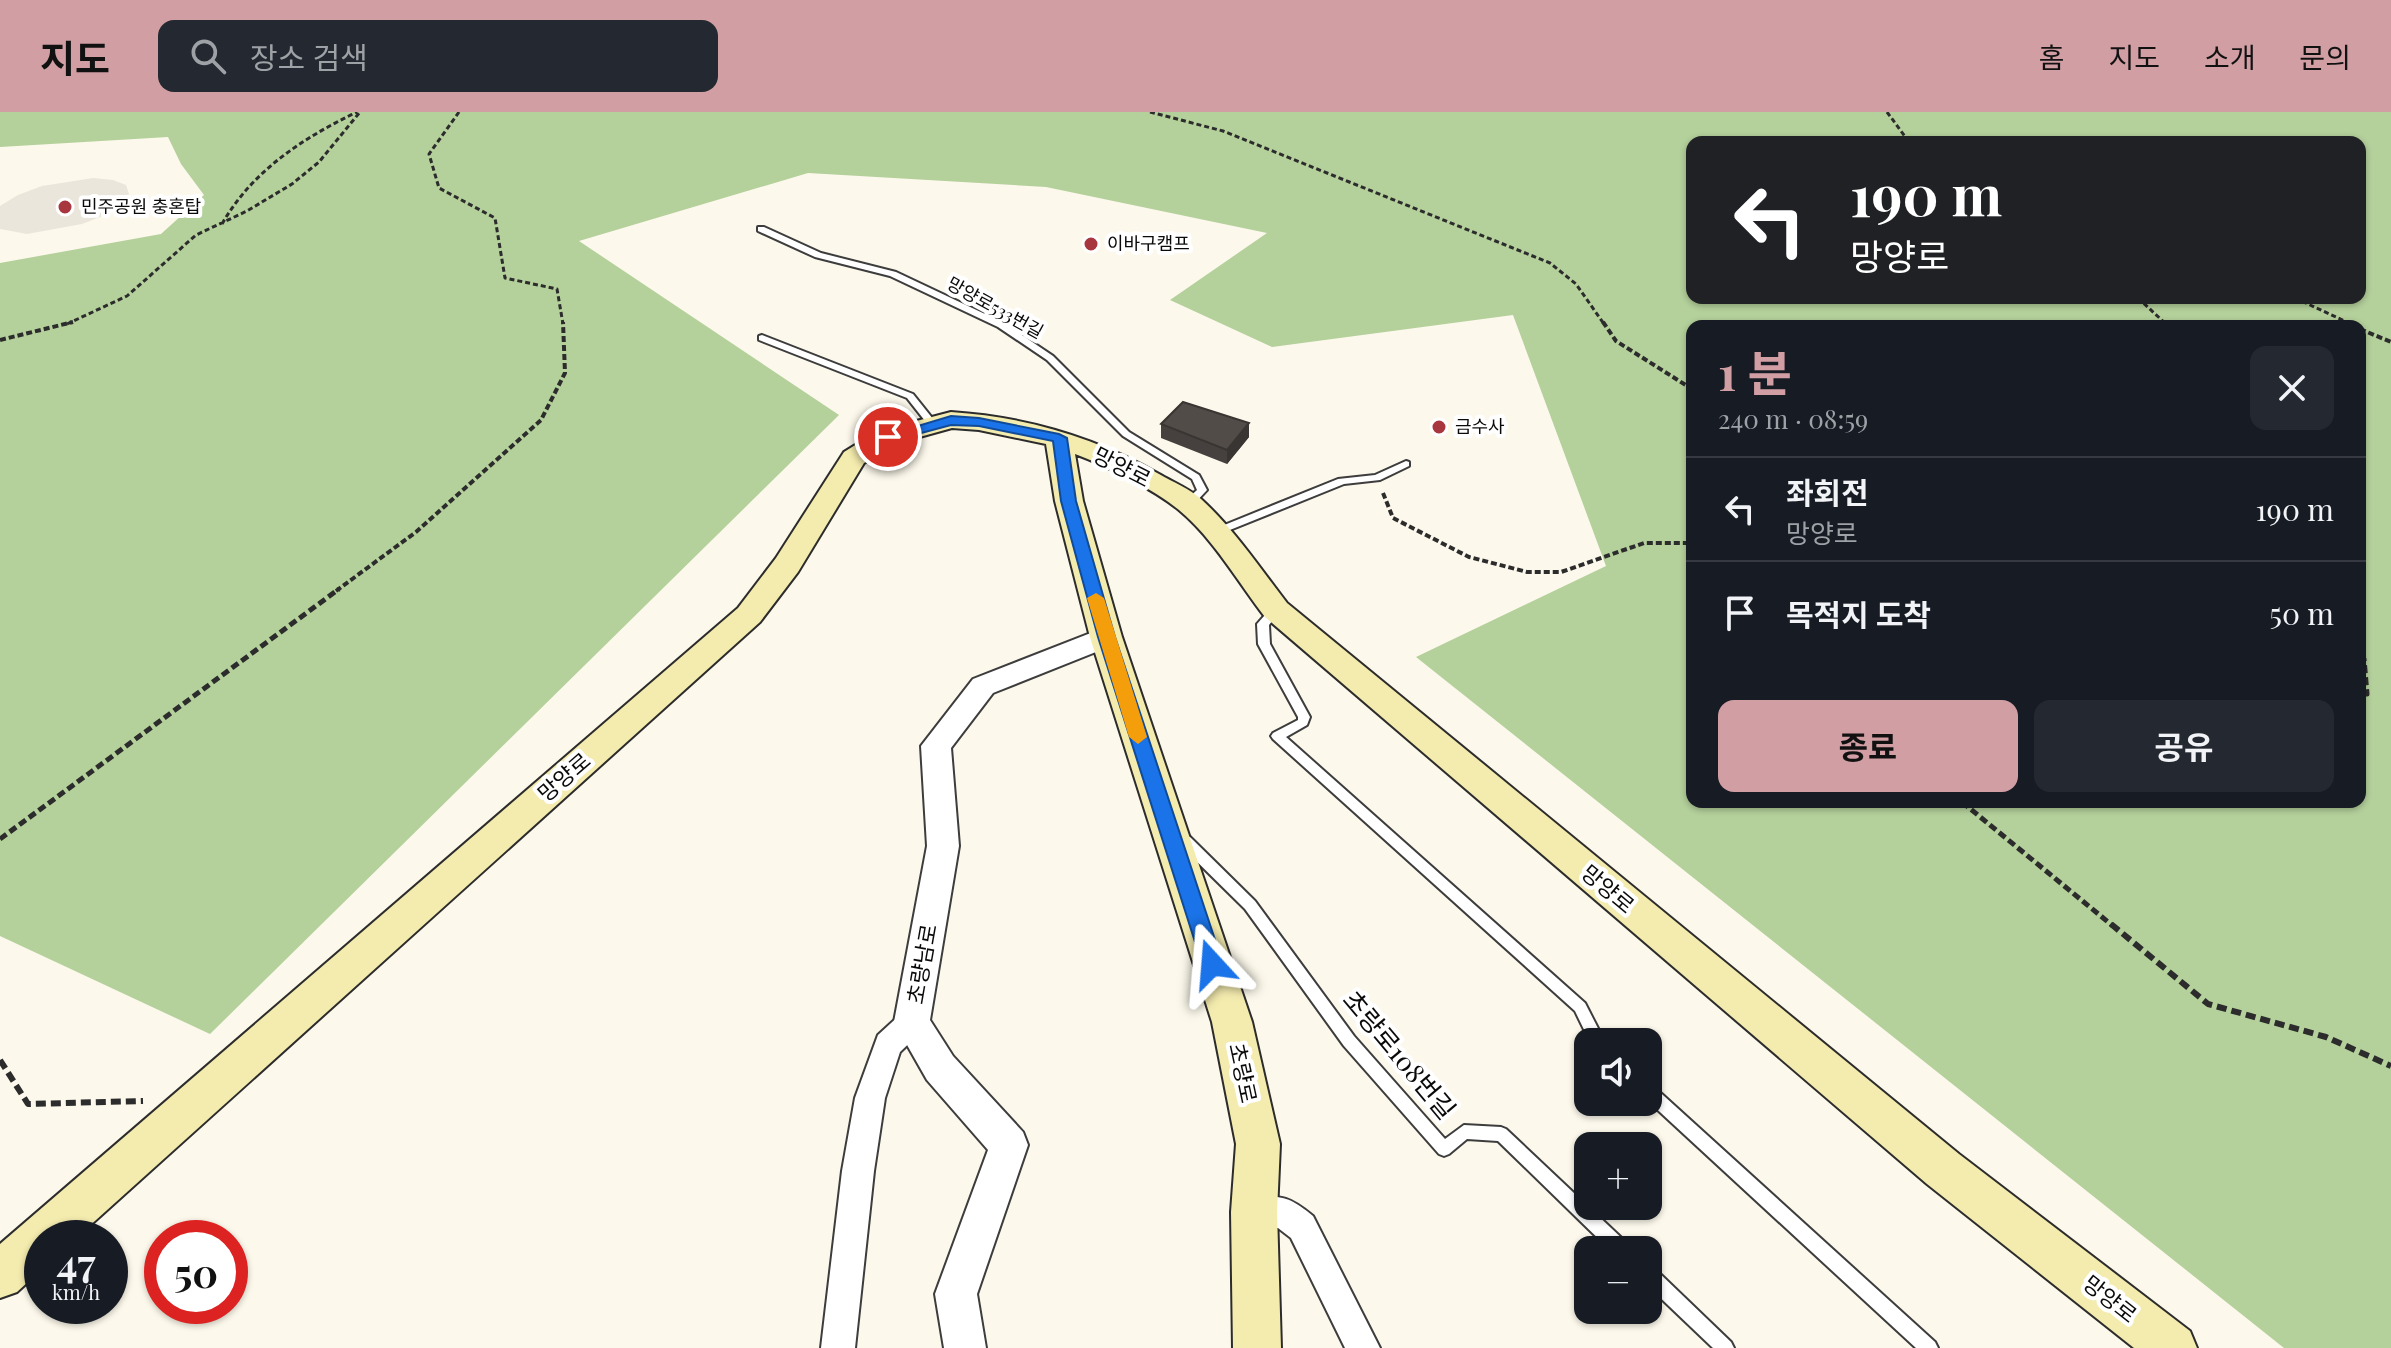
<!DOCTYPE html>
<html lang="ko">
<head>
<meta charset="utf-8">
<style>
	:root { --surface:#171b24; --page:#242831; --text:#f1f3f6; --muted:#9ea1a6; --line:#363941; --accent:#d09ea3 }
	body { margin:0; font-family:"Playfair Display","Noto Sans KR",serif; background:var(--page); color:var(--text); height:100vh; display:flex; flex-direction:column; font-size:30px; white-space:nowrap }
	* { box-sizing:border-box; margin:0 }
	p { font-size:26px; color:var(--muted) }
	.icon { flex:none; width:44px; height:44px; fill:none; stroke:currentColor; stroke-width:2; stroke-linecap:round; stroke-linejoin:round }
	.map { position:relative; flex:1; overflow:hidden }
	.side { position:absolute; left:1686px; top:208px; width:680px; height:488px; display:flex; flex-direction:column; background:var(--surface); border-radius:16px; box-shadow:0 2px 6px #0004 }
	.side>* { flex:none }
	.hud { position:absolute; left:1686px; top:24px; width:680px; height:168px; border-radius:16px; box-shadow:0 2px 6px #0004; background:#202124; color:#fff; overflow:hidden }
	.buttons { position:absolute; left:1574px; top:916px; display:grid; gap:16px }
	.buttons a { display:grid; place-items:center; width:88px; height:88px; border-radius:16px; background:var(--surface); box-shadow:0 2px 6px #0004; font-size:40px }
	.speed { position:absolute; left:24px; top:1108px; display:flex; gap:16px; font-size:40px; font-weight:700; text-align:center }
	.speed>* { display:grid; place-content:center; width:104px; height:104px; border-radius:50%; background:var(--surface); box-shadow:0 2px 6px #0004; line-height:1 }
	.speed small { font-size:20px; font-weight:400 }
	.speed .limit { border:12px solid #d22; background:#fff; color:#111 }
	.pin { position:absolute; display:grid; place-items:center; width:68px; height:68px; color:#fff; margin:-34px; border:4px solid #fff; border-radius:50%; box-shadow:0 2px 8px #0007 }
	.me { position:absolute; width:88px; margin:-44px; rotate:341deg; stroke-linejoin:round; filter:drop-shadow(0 0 6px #0008) }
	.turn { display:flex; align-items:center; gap:28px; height:168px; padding:0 32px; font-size:36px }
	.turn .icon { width:104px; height:104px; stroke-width:2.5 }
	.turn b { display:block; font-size:56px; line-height:68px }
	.round { display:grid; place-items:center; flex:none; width:84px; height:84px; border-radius:16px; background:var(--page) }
	.summary { display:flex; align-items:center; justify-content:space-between; height:136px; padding:0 32px }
	h1 { font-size:48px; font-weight:700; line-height:60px; color:var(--accent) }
	.button { display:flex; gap:16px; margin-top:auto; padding:16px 32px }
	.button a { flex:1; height:92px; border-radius:16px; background:var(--accent); color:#111; font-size:32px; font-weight:700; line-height:92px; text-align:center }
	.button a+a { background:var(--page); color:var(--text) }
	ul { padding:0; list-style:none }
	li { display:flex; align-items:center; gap:24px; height:104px; padding:0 32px; border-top:2px solid var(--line) }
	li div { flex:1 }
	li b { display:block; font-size:30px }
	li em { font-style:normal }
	header { display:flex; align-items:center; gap:48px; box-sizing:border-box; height:112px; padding:0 40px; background:var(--accent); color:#111 }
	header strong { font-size:38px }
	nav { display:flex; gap:44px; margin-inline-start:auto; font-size:28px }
	.search { width:560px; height:72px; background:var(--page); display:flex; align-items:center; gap:20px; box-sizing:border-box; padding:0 28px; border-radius:16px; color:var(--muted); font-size:30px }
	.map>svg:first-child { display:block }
	.forest { fill:#b4d09b; fill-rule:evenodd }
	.plaza { fill:#eae6db }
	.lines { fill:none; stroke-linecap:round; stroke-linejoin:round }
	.service-casing { stroke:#3d3d3d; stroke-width:4 }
	.minor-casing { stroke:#3d3d3d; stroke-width:4 }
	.tertiary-casing { stroke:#3d3d3d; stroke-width:4 }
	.secondary-casing { stroke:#2c2c2c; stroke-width:4 }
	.path-far3 { stroke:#2c2c2c; stroke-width:3; stroke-dasharray:5 3; stroke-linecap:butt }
	.path-far2 { stroke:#2c2c2c; stroke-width:4; stroke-dasharray:6 3; stroke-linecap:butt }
	.path-far1 { stroke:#2c2c2c; stroke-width:5; stroke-dasharray:8 4; stroke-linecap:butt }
	.path { stroke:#2c2c2c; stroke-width:6; stroke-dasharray:10 5; stroke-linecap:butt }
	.service { fill:#fff; fill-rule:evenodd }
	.minor { fill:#fff; fill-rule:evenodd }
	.tertiary { fill:#fff; fill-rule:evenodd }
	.secondary { fill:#f4ebae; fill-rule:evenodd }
	.wall { fill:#46413e }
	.shaded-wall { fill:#393532 }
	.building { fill:#514c48; stroke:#393532; stroke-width:2 }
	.route { fill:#1a73e8; stroke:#114b97; stroke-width:2 }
	.slow { fill:#f59e0b }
	.poi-dot { fill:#a7363e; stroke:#fff; stroke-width:3 }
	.labels { text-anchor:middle; stroke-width:8; stroke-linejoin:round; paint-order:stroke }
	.far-poi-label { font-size:18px; fill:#0a0a0a; stroke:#fff; text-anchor:start }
	.far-street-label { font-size:18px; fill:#0a0a0a; stroke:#fff }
	.street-label { font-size:22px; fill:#0a0a0a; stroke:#fff }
	.near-street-label { font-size:26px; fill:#0a0a0a; stroke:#fff }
</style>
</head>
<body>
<header>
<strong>지도</strong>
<div class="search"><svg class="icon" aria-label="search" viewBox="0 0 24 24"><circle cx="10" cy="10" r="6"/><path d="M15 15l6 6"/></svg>장소 검색</div>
<nav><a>홈</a><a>지도</a><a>소개</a><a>문의</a></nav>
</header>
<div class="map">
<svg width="2391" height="1236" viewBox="0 0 2391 1236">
	<rect width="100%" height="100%" fill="#fcf8eb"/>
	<!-- forest -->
	<path class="forest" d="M 0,0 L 2391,0 L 2391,1236 L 2284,1236 L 1416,545 L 1606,454 L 1513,203 L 1272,235 L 1170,188 L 1267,121 L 1046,75 L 808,61 L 579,129 L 839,303 L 210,922 L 0,824 L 0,151 L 161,122 L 204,83 L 181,52 L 168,25 L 0,35 ZM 1692,30 L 2360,30 L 2360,186 L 1692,186 ZM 1692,214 L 2360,214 L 2360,690 L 1692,690 Z"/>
	<!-- plaza -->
	<path class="plaza" d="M 93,66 L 113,68 L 126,73 L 129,82 L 122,92 L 105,103 L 82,112 L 27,122 L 0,117 L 0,94 L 18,83 L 42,74 Z"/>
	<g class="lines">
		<!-- service casing -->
		<g class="service-casing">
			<path id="service" d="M 758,115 L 764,115 L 821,141 L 896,160 L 1004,211 L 1053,244 L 1129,320 L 1199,363 L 1207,378 L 1193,393 L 1185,393 L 1185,389 L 1197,378 L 1192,367 L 1123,324 L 1047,248 L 998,215 L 890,164 L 815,145 L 758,119 Z
				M 762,223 L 913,282 L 937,312 L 935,314 L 929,314 L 907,286 L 759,228 L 759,224 Z
				M 1406,349 L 1409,350 L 1409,354 L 1380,368 L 1344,372 L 1220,422 L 1212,422 L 1211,420 L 1212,418 L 1338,367 L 1375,363 Z
				M 1276,494 L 1281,498 L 1269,513 L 1270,532 L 1310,605 L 1307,613 L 1286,625 L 1585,891 L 1605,930 L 1590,930 L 1575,899 L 1273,627 L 1271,624 L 1273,621 L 1298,608 L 1298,605 L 1258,532 L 1257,512 L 1272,495 Z
				M 1185,724 L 1190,725 L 1255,789 L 1354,924 L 1445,1027 L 1464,1013 L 1501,1015 L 1506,1017 L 1628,1132 L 1630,1138 L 1610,1138 L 1498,1029 L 1467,1027 L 1449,1042 L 1444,1044 L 1439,1042 L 1344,934 L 1245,797 L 1180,733 L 1179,729 L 1180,725 Z
				M 1648,972 L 1653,974 L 1935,1230 L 1938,1236 L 1916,1236 L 1648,989 Z
				M 1648,1154 L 1654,1156 L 1731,1230 L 1734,1236 L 1713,1236 L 1648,1174 Z"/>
		</g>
		<!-- minor casing -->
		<g class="minor-casing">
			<path id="minor" d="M 912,897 L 922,901 L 926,910 L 922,919 L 900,940 L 885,986 L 874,1059 L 855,1236 L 821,1236 L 842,1059 L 855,986 L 878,923 L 902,901 Z
				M 1254,1084 C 1283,1084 1290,1085 1313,1104 L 1380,1236 L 1345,1236 L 1291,1126 L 1278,1116 L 1254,1116 L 1243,1111 L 1238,1100 L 1243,1089 Z"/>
		</g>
		<!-- tertiary casing -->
		<g class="tertiary-casing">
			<path id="tertiary" d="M 1106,515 L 1116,518 L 1120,525 L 1116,532 L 993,581 L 951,636 L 959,734 L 930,908 L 953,944 L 1023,1020 L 1028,1033 L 977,1182 L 986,1236 L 944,1236 L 935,1182 L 988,1038 L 927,968 L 894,910 L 927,734 L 921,634 L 973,567 Z"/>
		</g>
		<!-- secondary casing -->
		<g class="secondary-casing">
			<path id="secondary" d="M 951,300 C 1026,305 1095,325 1159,362 C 1173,370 1190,377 1201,387 C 1234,417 1260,456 1287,491 L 1959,1042 L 2190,1219 L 2197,1236 L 2134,1236 L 1927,1072 L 1265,505 C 1238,470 1213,426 1179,398 C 1155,378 1105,353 1075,342 L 1083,389 L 1122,525 L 1252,910 L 1280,1032 L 1277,1100 L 1281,1236 L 1233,1236 L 1231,1100 L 1236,1032 L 1212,910 L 1090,525 L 1055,389 L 1046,332 L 979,318 L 952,316 L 898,331 L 864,351 L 798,460 L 760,510 L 76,1126 L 42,1126 L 42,1157 L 17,1180 L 0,1186 L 0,1132 L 738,496 L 776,446 L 844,340 L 878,319 Z"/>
		</g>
		<!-- path-far3 -->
		<path class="path-far3" d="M 459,0 L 429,42 L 439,76 L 495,106 L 505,166 L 557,177 L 563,212
			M 1150,0 L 1223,19 L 1550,151 L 1576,172 L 1604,212
			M 1887,0 L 1909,30
			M 222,112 C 252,59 303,26 357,0
			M 2138,186 L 2166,212
			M 2295,186 L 2351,212
			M 67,212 L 127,184 L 196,123 L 247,99 L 292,72 L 319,50 L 360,0"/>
		<!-- path-far2 -->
		<path class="path-far2" d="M 1603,210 L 1616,229 L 1692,277
			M 2164,210 L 2168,214
			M 2347,210 L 2354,214
			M 2360,217 L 2391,230
			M 0,228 L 73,210
			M 1383,381 L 1393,406 L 1469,445 L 1527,460 L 1561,460 L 1644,431 L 1692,431
			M 336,479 L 416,420 L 541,308 L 565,261 L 563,210"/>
		<!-- path-far1 -->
		<path class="path-far1" d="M 2360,543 L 2364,547 L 2367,582 L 2360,582
			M 1962,690 L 2113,814
			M 0,727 L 339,477"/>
		<!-- path -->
		<path class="path" d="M 2111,812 L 2208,892 L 2326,925 L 2391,954
			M 0,948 L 28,992 L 143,989"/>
		<!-- service -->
		<use href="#service" class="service"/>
		<!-- minor -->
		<use href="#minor" class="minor"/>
		<!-- tertiary -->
		<use href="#tertiary" class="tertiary"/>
		<!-- secondary -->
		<use href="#secondary" class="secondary"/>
	</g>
	<!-- wall -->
	<path class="wall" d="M 1249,311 L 1249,325 L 1227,352 L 1161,326 L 1161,312 Z"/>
	<!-- shaded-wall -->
	<path class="shaded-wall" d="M 1249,311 L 1249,325 L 1227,352 L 1227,338 Z"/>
	<!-- building -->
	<path class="building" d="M 1183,290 L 1249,311 L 1227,338 L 1161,312 Z"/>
	<!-- route -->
	<path class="route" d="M 951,304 L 979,306 L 1059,322 L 1067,326 L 1076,389 L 1115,525 L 1223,852 L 1220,859 L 1212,861 L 1205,859 L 1202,852 L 1098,525 L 1061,389 L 1053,329 L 979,314 L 951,313 L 888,330 L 881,325 Z"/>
	<!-- slow -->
	<path class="slow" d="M 1096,481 L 1104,486 L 1147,625 L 1138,632 L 1129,625 L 1087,486 Z"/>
	<!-- markers -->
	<g class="poi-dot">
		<circle cx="65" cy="95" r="8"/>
		<circle cx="1091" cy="132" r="8"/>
		<circle cx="1439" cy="315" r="8"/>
	</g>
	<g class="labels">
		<!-- far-poi labels -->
		<g class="far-poi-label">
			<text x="81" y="101">민주공원 충혼탑</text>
			<text x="1107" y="138">이바구캠프</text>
			<text x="1455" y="321">금수사</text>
		</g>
		<!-- far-street labels -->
		<g class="far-street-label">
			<text transform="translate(995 196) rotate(29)" y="6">망양로533번길</text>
		</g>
		<!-- street labels -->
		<g class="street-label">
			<text transform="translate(1122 355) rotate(27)" y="8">망양로</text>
			<text transform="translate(564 665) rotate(-41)" y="8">망양로</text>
			<text transform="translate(1608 777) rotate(40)" y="8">망양로</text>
			<text transform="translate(922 852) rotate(-80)" y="8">초량남로</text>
			<text transform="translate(1243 961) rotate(78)" y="8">초량로</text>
			<text transform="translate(2110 1187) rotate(38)" y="8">망양로</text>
		</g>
		<!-- near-street labels -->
		<g class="near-street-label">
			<text transform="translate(1399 943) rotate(50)" y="9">초량로108번길</text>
		</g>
	</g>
</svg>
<div class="buttons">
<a><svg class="icon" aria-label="sound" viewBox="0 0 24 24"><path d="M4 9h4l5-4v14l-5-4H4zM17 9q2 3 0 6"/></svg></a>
<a>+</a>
<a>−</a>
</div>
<div class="speed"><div>47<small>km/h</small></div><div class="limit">50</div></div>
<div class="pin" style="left:888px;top:325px;background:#d93025"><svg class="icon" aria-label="arrive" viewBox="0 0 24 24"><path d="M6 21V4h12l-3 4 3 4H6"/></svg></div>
<svg class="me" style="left:1212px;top:852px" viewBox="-20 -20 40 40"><path d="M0-17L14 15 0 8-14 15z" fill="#1a73e8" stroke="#fff" stroke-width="4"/></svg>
<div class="hud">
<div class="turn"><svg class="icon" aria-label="left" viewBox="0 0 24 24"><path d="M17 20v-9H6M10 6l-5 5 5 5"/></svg><div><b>190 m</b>망양로</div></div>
</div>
<section class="side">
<div class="summary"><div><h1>1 분</h1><p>240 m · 08:59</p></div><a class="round"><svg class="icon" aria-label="close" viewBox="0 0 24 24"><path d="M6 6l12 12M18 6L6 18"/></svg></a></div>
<ul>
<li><svg class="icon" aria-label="left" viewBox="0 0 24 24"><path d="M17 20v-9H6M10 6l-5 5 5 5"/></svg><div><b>좌회전</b><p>망양로</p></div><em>190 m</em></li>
<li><svg class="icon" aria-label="arrive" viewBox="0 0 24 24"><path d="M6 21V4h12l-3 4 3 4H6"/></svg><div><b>목적지 도착</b></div><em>50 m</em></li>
</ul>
<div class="button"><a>종료</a><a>공유</a></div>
</section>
</div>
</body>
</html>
